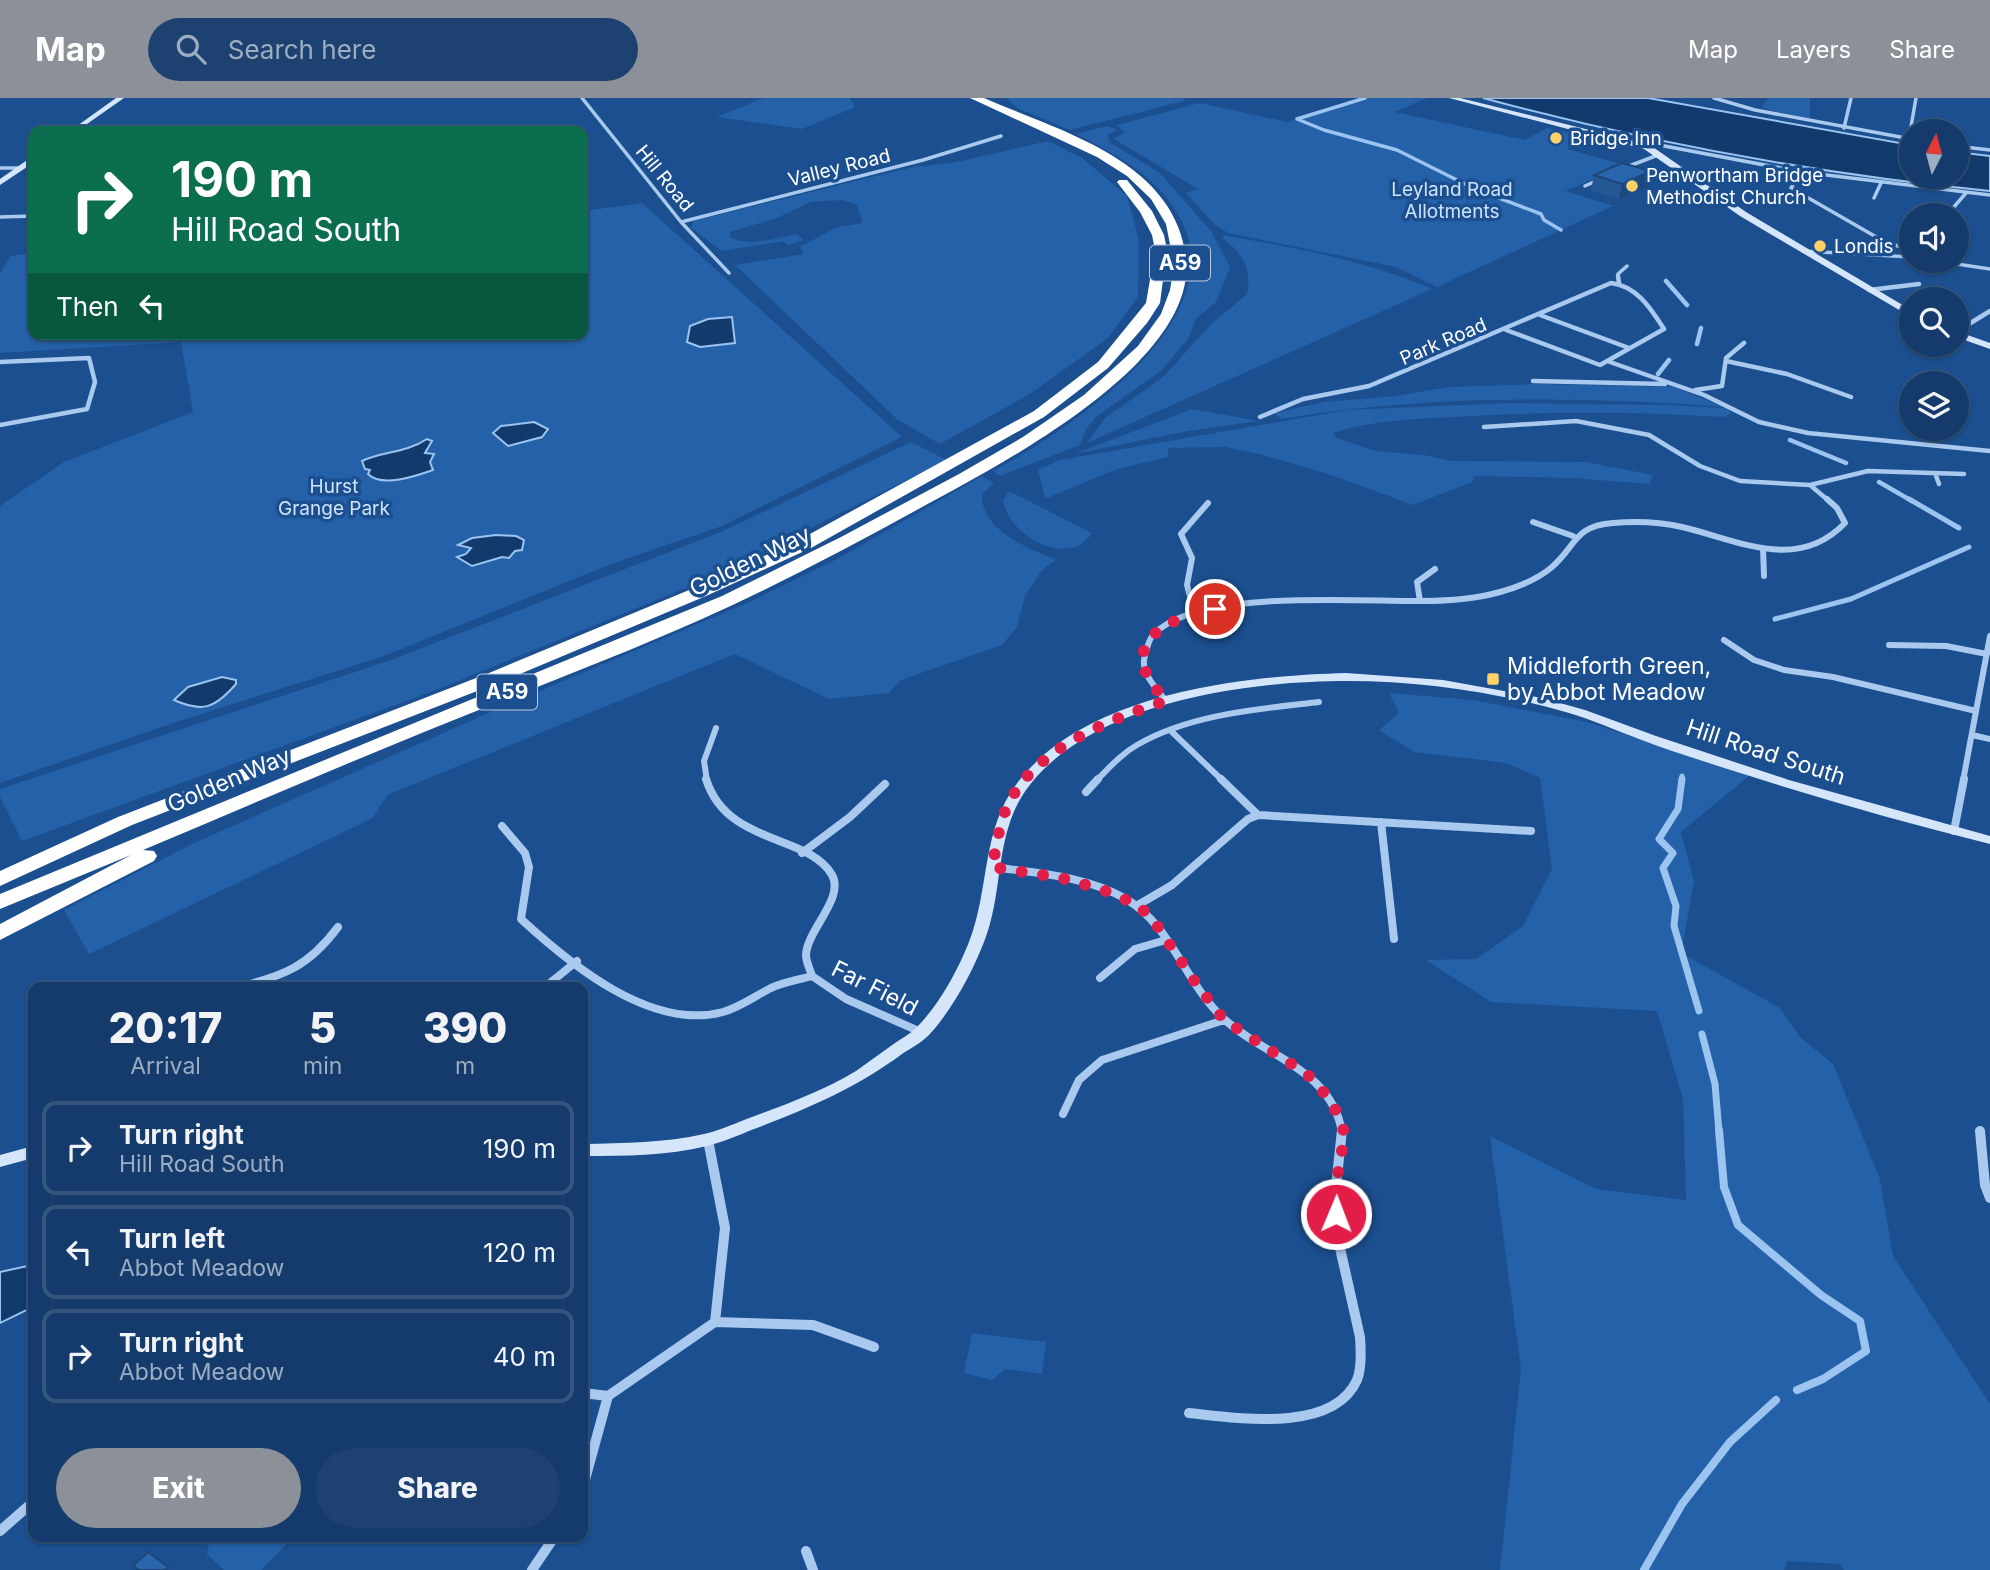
<!DOCTYPE html>
<html lang="en">
<head>
<meta charset="utf-8">
<style>
	:root { --surface:#143b6b; --page:#1d4271; --text:#f1f3f6; --muted:#9dadc1; --line:#33557e; --accent:#8c9099 }
	body { margin:0; font-family:Inter,sans-serif; background:var(--page); color:var(--text); height:100vh; display:flex; flex-direction:column; font-size:26px; white-space:nowrap }
	* { box-sizing:border-box; margin:0 }
	p { font-size:23px; color:var(--muted) }
	.icon { flex:none; width:38px; height:38px; fill:none; stroke:currentColor; stroke-width:2; stroke-linecap:round; stroke-linejoin:round }
	.map { position:relative; flex:1; overflow:hidden }
	.panel { position:absolute; left:28px; top:884px; width:560px; height:560px; display:flex; flex-direction:column; background:var(--surface); border-radius:14px; box-shadow:0 2px 5px #0004,0 0 0 2px var(--line) }
	.panel>* { flex:none }
	.banner { position:absolute; left:28px; top:28px; width:560px; height:214px; border-radius:14px; box-shadow:0 2px 5px #0004,0 0 0 2px var(--line); background:#0b6e4f; color:#fff; overflow:hidden }
	.needle { width:46px; rotate:6deg }
	.buttons { position:absolute; left:1899px; top:21px; display:grid; gap:14px }
	.buttons a { display:grid; place-items:center; width:70px; height:70px; border-radius:50%; background:var(--surface); box-shadow:0 2px 5px #0004,0 0 0 2px var(--line); font-size:35px }
	.pin { position:absolute; display:grid; place-items:center; width:60px; height:60px; color:#fff; margin:-30px; border:4px solid #fff; border-radius:50%; box-shadow:0 2px 7px #0007 }
	.me { position:absolute; width:77px; margin:-38px; rotate:1deg; stroke-linejoin:round; filter:drop-shadow(0 0 5px #0008) }
	.turn { display:flex; align-items:center; gap:24px; height:147px; padding:0 28px; font-size:32px }
	.turn .icon { width:91px; height:91px; stroke-width:2.5 }
	.turn b { display:block; font-size:49px; line-height:60px }
	.then { display:flex; align-items:center; height:66px; padding:0 28px; background:#0003; gap:14px; font-size:26px }
	.eta { display:flex; justify-content:space-evenly; align-items:center; height:119px; text-align:center }
	.eta b { font-size:42px; font-weight:800; line-height:49px }
	.cta { display:flex; gap:14px; margin-top:auto; padding:14px 28px }
	.cta a { flex:1; height:80px; border-radius:42px; background:var(--accent); color:#fff; font-size:28px; font-weight:800; line-height:80px; text-align:center }
	.cta a+a { background:var(--page); color:var(--text) }
	ul { padding:0; list-style:none }
	li { display:flex; align-items:center; gap:21px; height:94px; margin:0 14px 10px; padding:0 14px; border:4px solid var(--line); border-radius:14px }
	li div { flex:1 }
	li b { display:block; font-size:26px }
	li em { font-style:normal }
	header { display:flex; align-items:center; gap:42px; box-sizing:border-box; height:98px; padding:0 35px; background:var(--accent); color:#fff }
	header strong { font-size:33px }
	nav { display:flex; gap:38px; margin-inline-start:auto; font-size:24px }
	.search { width:490px; height:63px; background:var(--page); display:flex; align-items:center; gap:18px; box-sizing:border-box; padding:0 24px; border-radius:38px; color:var(--muted); font-size:26px }
	.map>svg:first-child { display:block }
	.green { fill:#2461a8 }
	.water { fill:#123a6d; stroke:#9cc4f0; stroke-width:2 }
	.lines { fill:none; stroke-linecap:round; stroke-linejoin:round }
	.stream-far4 { stroke:#9cc4f0; stroke-width:3.5 }
	.stream-far3 { stroke:#9cc4f0; stroke-width:4.5 }
	.stream-far2 { stroke:#9cc4f0; stroke-width:5 }
	.stream-far1 { stroke:#9cc4f0; stroke-width:7 }
	.stream { stroke:#9cc4f0; stroke-width:8 }
	.street-far4 { stroke:#a9c9ee; stroke-width:3.5 }
	.street-far3 { stroke:#a9c9ee; stroke-width:4.5 }
	.street-far2 { stroke:#a9c9ee; stroke-width:6 }
	.street-far1 { stroke:#a9c9ee; stroke-width:8 }
	.street { stroke:#a9c9ee; stroke-width:10 }
	.secondary { fill:#d6e6fa; fill-rule:evenodd }
	.highway { fill:#fff; fill-rule:evenodd }
	.wall { fill:#245895 }
	.shaded-wall { fill:#1d4779 }
	.building { fill:#2a66ad; stroke:#1d4779; stroke-width:2 }
	.route { stroke:#e11d48; stroke-width:12; stroke-dasharray:0 21.6 }
	.poi-dot { fill:#ffd166; stroke:#1b4f8f; stroke-width:2.5 }
	.labels { text-anchor:middle; stroke-width:7; stroke-linejoin:round; paint-order:stroke }
	.far-poi-label { font-size:19px; fill:#fff; stroke:#1b4f8f; text-anchor:start }
	.far-street-label { font-size:19px; fill:#fff; stroke:#1b4f8f }
	.far-park-label { font-size:19px; fill:#cfe3fa; stroke:#1b4f8f }
	.shield { fill:#1b4f8f; stroke:#bbcadd; stroke-width:2 }
	.shield-label { font-size:21px; font-weight:bold; fill:#fff }
	.street-label { font-size:23px; fill:#fff; stroke:#1b4f8f }
	.poi-label { font-size:23px; fill:#fff; stroke:#1b4f8f; text-anchor:start }
</style>
</head>
<body>
<header>
<strong>Map</strong>
<div class="search"><svg class="icon" aria-label="search" viewBox="0 0 24 24"><circle cx="10" cy="10" r="6"/><path d="M15 15l6 6"/></svg>Search here</div>
<nav><a>Map</a><a>Layers</a><a>Share</a></nav>
</header>
<div class="map">
<svg width="1990" height="1472" viewBox="0 0 1990 1472">
	<rect width="100%" height="100%" fill="#1b4f8f"/>
	<!-- green -->
	<path class="green" d="M 763,0 L 850,0 L 855,9 L 802,31 L 717,19 Z
		M 1006,0 L 1185,0 L 1184,3 L 1070,32 L 1017,10 Z
		M 1362,0 L 1427,0 L 1395,14 L 1525,42 L 1547,30 L 1587,39 L 1567,51 L 1625,67 L 1566,93 L 1613,108 L 1437,189 L 1396,169 L 1228,135 L 1213,125 L 1186,95 L 1198,91 L 1114,41 L 1125,34 L 1117,27 L 1200,5 L 1287,24 Z
		M 1769,0 L 1810,0 L 1810,21 L 1765,11 L 1762,8 Z
		M 1108,28 L 1118,32 L 1108,37 L 1109,44 L 1160,75 L 1211,133 L 1230,169 L 1216,204 L 1196,221 L 1188,241 L 1161,273 L 1097,318 L 1086,331 L 1080,347 L 1000,378 L 993,373 C 1067,333 1238,222 1179,118 C 1157,78 1115,56 1076,36 Z
		M 1048,43 L 1082,60 L 1127,98 L 1139,142 L 1138,199 L 1108,240 L 1030,296 L 940,346 L 898,322 L 735,167 L 803,156 L 800,149 L 837,129 L 863,125 L 857,107 L 843,102 L 810,104 L 777,120 L 730,134 L 730,139 C 749,150 777,139 797,136 L 804,142 L 788,147 L 784,143 L 722,153 L 691,130 L 693,123 L 913,69 L 952,65 Z
		M 642,105 L 902,339 L 722,428 L 614,465 L 384,558 L 173,625 L 0,685 L 0,408 L 64,364 L 193,314 L 181,244 L 0,255 L 0,176 L 10,158 L 33,155 L 33,236 L 583,236 L 583,113 Z
		M 1224,137 C 1295,150 1365,162 1432,191 L 1087,345 L 1105,320 L 1163,279 L 1210,227 L 1247,196 C 1252,170 1243,155 1222,140 Z
		M 1538,286 L 1674,289 L 1723,309 C 1577,298 1426,297 1281,321 L 1274,315 L 1324,304 L 1396,298 L 1448,289 Z
		M 1508,305 L 1666,307 L 1725,310 L 1731,315 L 1725,319 C 1635,314 1546,313 1455,319 C 1414,321 1373,322 1333,335 L 1337,340 L 1375,353 L 1424,357 L 1451,363 L 1586,364 L 1653,377 L 1649,386 L 1573,380 L 1475,378 L 1472,384 L 1413,407 L 1331,377 L 1263,357 L 1225,349 L 1168,350 L 1168,359 L 1117,371 L 1045,401 L 1038,372 L 1060,362 L 1347,312 Z
		M 1192,311 L 1259,323 L 1188,333 L 1074,356 Z
		M 911,344 L 947,362 L 708,481 L 431,594 L 22,743 L 0,699 L 0,691 L 391,562 L 723,433 Z
		M 982,378 L 994,385 L 982,396 C 981,433 1028,450 1056,462 L 1042,472 L 1025,498 L 1017,529 L 1002,547 L 901,582 L 889,595 L 829,601 L 735,556 L 387,697 L 373,720 L 89,856 L 64,812 L 194,745 L 518,602 L 747,505 L 837,461 Z
		M 1009,393 L 1092,435 C 1089,439 1084,444 1080,447 C 1050,461 1007,432 1003,402 Z
		M 1389,595 L 1473,602 L 1587,624 L 1750,677 L 1681,734 L 1694,784 L 1681,855 L 1780,910 L 1800,939 L 1833,966 L 1880,1081 L 1893,1158 L 1990,1306 L 1990,1472 L 1844,1472 L 1840,1466 L 1788,1463 L 1784,1472 L 1500,1472 L 1521,1271 L 1490,1038 L 1596,1091 L 1686,1102 L 1683,1001 L 1657,913 L 1491,904 L 1426,862 L 1476,861 L 1523,828 L 1552,771 L 1540,680 L 1506,665 L 1414,654 L 1379,632 L 1399,615 Z
		M 972,1235 L 1046,1244 L 1042,1276 L 1005,1271 L 992,1282 L 964,1275 Z
		M 210,1439 L 211,1438 L 293,1439 L 261,1472 L 224,1472 L 207,1456 Z"/>
	<!-- water -->
	<path class="water" d="M 1483,0 L 1648,0 L 1911,47 L 1911,79 L 1956,79 L 1957,54 L 1990,58 L 1990,93 C 1818,76 1650,45 1483,0 Z
		M 732,219 L 735,245 L 700,249 L 687,244 L 690,228 L 708,221 Z
		M 534,324 L 548,331 L 542,339 L 508,348 L 493,335 L 501,328 Z
		M 427,341 L 432,343 L 425,355 L 434,356 L 430,364 L 433,372 C 416,378 382,390 368,376 L 370,372 L 365,371 L 362,363 C 384,353 406,355 427,341 Z
		M 496,437 L 516,438 L 524,442 L 522,452 L 515,453 L 509,460 L 502,459 L 472,468 L 457,459 L 466,456 L 471,450 L 458,447 L 472,440 Z
		M 222,579 L 236,582 L 236,586 C 215,610 203,615 174,602 L 188,589 Z
		M 32,1167 L 33,1209 L 0,1225 L 0,1174 Z"/>
	<g class="lines">
		<!-- stream-far4 -->
		<path class="stream-far4" d="M 1365,0 L 1297,21 L 1324,32 L 1397,52 L 1473,90 L 1541,116 L 1544,122 L 1561,132"/>
		<!-- stream-far3 -->
		<path class="stream-far3" d="M 1666,183 L 1687,207
			M 1697,246 L 1701,230
			M 1658,276 L 1669,262
			M 1790,342 L 1846,365
			M 1879,384 L 1912,403"/>
		<!-- stream-far2 -->
		<path class="stream-far2" d="M 1909,401 L 1959,430
			M 1775,521 L 1851,501 L 1969,449
			M 1682,678 L 1682,683"/>
		<!-- stream-far1 -->
		<path class="stream-far1" d="M 1682,681 L 1678,711 L 1659,741 L 1673,755 L 1663,770 L 1676,808 L 1674,828 L 1699,913
			M 1702,936 L 1715,986 L 1719,1034"/>
		<!-- stream -->
		<path class="stream" d="M 1719,1032 L 1724,1089 L 1738,1127 L 1821,1197 L 1860,1223 L 1866,1253 L 1823,1281 L 1797,1292
			M 1644,1472 L 1682,1406 L 1730,1344 L 1776,1302"/>
		<!-- street-far4 -->
		<path class="street-far4" d="M 582,0 L 681,124 L 729,175
			M 1714,0 L 1755,12 L 1911,41
			M 1844,30 L 1851,0
			M 1909,40 L 1916,0
			M 1956,48 L 1990,52
			M 1647,49 L 1659,47 L 1802,74 L 1990,97
			M 0,70 L 21,70
			M 1624,70 L 1658,57
			M 1802,74 L 1791,90 L 1885,144 L 1911,152
			M 1585,88 L 1600,81
			M 1874,100 L 1881,85
			M 1947,117 L 1966,95
			M 0,119 L 33,118
			M 681,124 L 923,62 L 1001,38
			M 1803,153 L 1911,159
			M 1937,163 L 1990,171
			M 1618,179 L 1618,176 L 1627,168"/>
		<!-- street-far3 -->
		<path class="street-far3" d="M 1618,178 L 1619,185
			M 1869,192 L 1919,186
			M 1540,217 L 1629,250
			M 1956,234 L 1990,213
			M 1607,263 L 1704,297 L 1759,324 L 1808,335 L 1990,353
			M 1726,263 L 1787,276 L 1851,299
			M 0,264 L 89,260 L 95,284 L 87,311 L 0,327
			M 1533,283 L 1665,286
			M 1695,292 L 1722,288 L 1726,260 L 1744,245
			M 1260,319 L 1303,301 L 1369,288 L 1611,185 C 1637,188 1651,211 1664,231 L 1600,267 L 1506,232
			M 1484,329 L 1576,323 L 1649,337 L 1700,368 L 1740,383 L 1810,387
			M 1935,375 L 1939,386
			M 1829,403 L 1810,387 L 1868,373 L 1964,376"/>
		<!-- street-far2 -->
		<path class="street-far2" d="M 1533,424 L 1573,438
			M 1763,450 L 1764,478
			M 1420,503 L 1417,484 L 1435,471
			M 1194,514 L 1187,487 L 1192,460 L 1181,436 L 1208,405
			M 1724,542 L 1754,562 L 1784,572 L 1833,579 L 1976,613
			M 1889,547 L 1946,548 L 1987,556
			M 1166,603 C 1158,592 1142,577 1144,562 C 1145,556 1149,541 1153,537 C 1195,490 1361,504 1422,503 C 1448,503 1475,501 1500,494 C 1518,489 1538,481 1552,469 C 1577,447 1574,428 1613,425 C 1636,423 1660,424 1682,429 C 1738,442 1797,475 1845,425 L 1837,410 L 1827,401
			M 1171,633 L 1223,683
			M 1972,637 L 1990,641
			M 707,683 L 704,663 L 716,630
			M 1096,683 C 1109,670 1121,656 1137,647 C 1190,616 1259,611 1319,604
			M 1963,683 L 1990,538"/>
		<!-- street-far1 -->
		<path class="street-far1" d="M 1221,681 L 1258,717
			M 1086,694 L 1098,681
			M 1381,724 L 1394,841
			M 502,728 L 525,755 L 529,769 L 521,821 C 571,867 651,933 723,914 C 740,909 755,898 771,890 C 784,884 798,882 812,878 C 810,871 806,864 806,857 C 807,832 845,800 832,777 C 809,736 727,748 706,681
			M 1954,733 L 1964,681
			M 802,755 L 850,719 L 885,686
			M 992,769 C 1036,775 1087,778 1126,801 C 1172,828 1185,885 1223,920 C 1264,959 1331,970 1342,1034
			M 1138,807 L 1172,787 L 1248,721 L 1258,717 L 1531,733
			M 812,878 L 846,901 L 921,934
			M 1100,880 L 1135,851 L 1166,842
			M 238,889 C 284,878 309,868 338,829
			M 545,889 L 577,863
			M 1063,1016 L 1079,982 L 1102,962 L 1224,922"/>
		<!-- street -->
		<path class="street" d="M 1980,1033 L 1985,1087 L 1990,1100
			M 715,1224 L 813,1227 L 874,1249
			M 583,1295 L 608,1298
			M 1189,1315 C 1235,1320 1333,1336 1357,1282 C 1362,1270 1361,1252 1360,1239 L 1340,1150 L 1334,1107 L 1342,1032
			M 583,1389 L 608,1298 L 715,1224 L 725,1130 L 708,1042
			M 0,1433 L 33,1404
			M 806,1453 L 813,1472
			M 532,1472 L 555,1438"/>
		<!-- secondary -->
		<path class="secondary" d="M 116,0 L 124,0 L 77,33 L 70,33 Z
			M 1449,0 L 1460,0 L 1650,47 L 1746,114 L 1911,212 L 1911,219 L 1740,118 L 1644,51 Z
			M 30,60 L 33,60 L 33,65 L 0,87 L 0,81 Z
			M 1956,233 L 1990,245 L 1990,251 L 1956,239 Z
			M 1346,575 L 1443,582 L 1542,600 L 1585,612 L 1656,638 L 1789,682 L 1990,738 L 1990,746 C 1898,723 1808,697 1718,668 C 1691,659 1665,651 1639,641 C 1615,632 1593,622 1569,615 C 1497,594 1421,583 1347,583 C 1246,583 1089,604 1026,692 C 994,737 1004,795 984,844 C 972,875 952,912 929,937 C 921,945 911,950 902,956 C 856,990 807,1011 754,1031 C 739,1037 723,1044 707,1048 C 667,1058 624,1058 583,1058 L 583,1046 C 624,1045 665,1045 704,1036 C 718,1033 731,1027 744,1022 C 782,1008 821,994 856,973 C 869,964 882,954 895,945 C 902,940 910,936 916,930 C 939,907 957,874 969,844 C 990,791 981,731 1018,684 C 1087,595 1242,578 1346,575 Z
			M 33,1048 L 33,1060 L 0,1069 L 0,1057 Z"/>
		<!-- highway -->
		<path class="highway" d="M 970,0 L 984,0 C 1059,33 1175,62 1186,160 C 1198,265 1001,366 924,408 C 851,448 778,487 702,521 C 612,561 520,595 429,632 C 333,671 238,712 143,752 L 154,753 L 157,758 L 154,763 L 0,842 L 0,826 L 131,757 L 0,811 L 0,796 L 722,498 L 841,439 L 959,376 L 1023,339 L 1084,297 L 1138,248 L 1161,216 L 1170,192 L 1174,167 L 1166,126 L 1151,101 L 1127,78 L 1097,59 Z
			M 1119,82 L 1127,82 L 1152,113 L 1164,137 L 1167,152 L 1160,205 L 1147,225 L 1108,270 L 1044,319 L 811,450 L 706,498 L 503,583 L 132,727 L 0,788 L 0,773 L 118,719 L 489,575 L 694,490 L 799,442 L 1034,313 L 1098,264 L 1146,205 L 1155,152 L 1152,137 L 1140,114 L 1117,84 Z"/>
	</g>
	<!-- wall -->
	<path class="wall" d="M 1651,73 L 1648,88 L 1619,101 L 1591,92 L 1594,77 Z"/>
	<!-- shaded-wall -->
	<path class="shaded-wall" d="M 1651,73 L 1648,88 L 1619,101 L 1622,86 Z"/>
	<!-- building -->
	<path class="building" d="M 1622,65 L 1651,73 L 1622,86 L 1594,77 Z
		M 148,1454 L 168,1469 L 165,1472 L 139,1472 L 133,1468 Z"/>
	<g class="lines">
		<!-- route -->
		<path class="route" d="M 1215,511 C 1182,516 1124,537 1149,581 C 1154,589 1160,596 1166,603 C 1108,622 1027,653 1004,716 C 998,733 996,752 992,769 L 1062,780 L 1103,792 L 1138,807 L 1154,823 L 1197,887 L 1224,922 L 1308,977 L 1332,1004 L 1345,1036 L 1334,1097 L 1336,1116"/>
	</g>
	<!-- markers -->
	<g class="poi-dot">
		<circle cx="1556" cy="40" r="7"/>
		<circle cx="1632" cy="88" r="7"/>
		<circle cx="1820" cy="148" r="7"/>
		<rect x="1486" y="574" width="14" height="14" rx="3.5"/>
	</g>
	<g class="labels">
		<!-- far-poi labels -->
		<g class="far-poi-label">
			<text x="1570" y="47">Bridge Inn</text>
			<text x="1646" y="84">Penwortham Bridge<tspan x="1646" dy="22">Methodist Church</tspan></text>
			<text x="1834" y="155">Londis</text>
		</g>
		<!-- far-street labels -->
		<g class="far-street-label">
			<text transform="translate(839 69) rotate(-14)" y="7">Valley Road</text>
			<text transform="translate(665 80) rotate(51)" y="7">Hill Road</text>
			<text transform="translate(1443 243) rotate(-23)" y="7">Park Road</text>
		</g>
		<!-- far-park labels -->
		<g class="far-park-label">
			<text x="1452" y="98">Leyland Road<tspan x="1452" dy="22">Allotments</tspan></text>
			<text x="334" y="395">Hurst<tspan x="334" dy="22">Grange Park</tspan></text>
		</g>
		<!-- shield labels -->
		<g class="shield">
			<rect x="1150" y="147.5" width="60" height="35" rx="5"/>
			<rect x="477" y="576.5" width="60" height="35" rx="5"/>
		</g>
		<g class="shield-label">
			<text x="1180" y="172">A59</text>
			<text x="507" y="601">A59</text>
		</g>
		<!-- street labels -->
		<g class="street-label">
			<text transform="translate(750 463) rotate(-26)" y="8">Golden Way</text>
			<text transform="translate(1766 654) rotate(18)" y="8">Hill Road South</text>
			<text transform="translate(229 682) rotate(-23)" y="8">Golden Way</text>
			<text transform="translate(875 890) rotate(27)" y="8">Far Field</text>
		</g>
		<!-- poi labels -->
		<g class="poi-label">
			<text x="1507" y="576">Middleforth Green,<tspan x="1507" dy="26">by Abbot Meadow</tspan></text>
		</g>
	</g>
</svg>
<div class="buttons">
<a><svg class="needle" viewBox="-14 -14 28 28"><path d="M0-13l5 13h-10z" fill="#e53935"/><path d="M0 13l5-13h-10z" fill="#9dadc1"/></svg></a>
<a><svg class="icon" aria-label="sound" viewBox="0 0 24 24"><path d="M4 9h4l5-4v14l-5-4H4zM17 9q2 3 0 6"/></svg></a>
<a><svg class="icon" aria-label="search" viewBox="0 0 24 24"><circle cx="10" cy="10" r="6"/><path d="M15 15l6 6"/></svg></a>
<a><svg class="icon" aria-label="layers" viewBox="0 0 24 24"><path d="M12 4l9 5-9 5-9-5zM3 14l9 5 9-5"/></svg></a>
</div>
<div class="pin" style="left:1215px;top:511px;background:#d93025"><svg class="icon" aria-label="arrive" viewBox="0 0 24 24"><path d="M6 21V4h12l-3 4 3 4H6"/></svg></div>
<svg class="me" style="left:1336px;top:1116px" viewBox="-20 -20 40 40"><circle r="17" fill="#e11d48" stroke="#fff" stroke-width="3"/><path d="M0-11L8 9 0 5-8 9z" fill="#fff"/></svg>
<div class="banner">
<div class="turn"><svg class="icon" aria-label="right" viewBox="0 0 24 24"><path d="M7 20v-9h11M14 6l5 5-5 5"/></svg><div><b>190 m</b>Hill Road South</div></div>
<div class="then">Then<svg class="icon" aria-label="left" viewBox="0 0 24 24"><path d="M17 20v-9H6M10 6l-5 5 5 5"/></svg></div>
</div>
<section class="panel">
<div class="eta">
<div><b>20:17</b><p>Arrival</p></div>
<div><b>5</b><p>min</p></div>
<div><b>390</b><p>m</p></div>
</div>
<ul>
<li><svg class="icon" aria-label="right" viewBox="0 0 24 24"><path d="M7 20v-9h11M14 6l5 5-5 5"/></svg><div><b>Turn right</b><p>Hill Road South</p></div><em>190 m</em></li>
<li><svg class="icon" aria-label="left" viewBox="0 0 24 24"><path d="M17 20v-9H6M10 6l-5 5 5 5"/></svg><div><b>Turn left</b><p>Abbot Meadow</p></div><em>120 m</em></li>
<li><svg class="icon" aria-label="right" viewBox="0 0 24 24"><path d="M7 20v-9h11M14 6l5 5-5 5"/></svg><div><b>Turn right</b><p>Abbot Meadow</p></div><em>40 m</em></li>
</ul>
<div class="cta"><a>Exit</a><a>Share</a></div>
</section>
</div>
</body>
</html>
